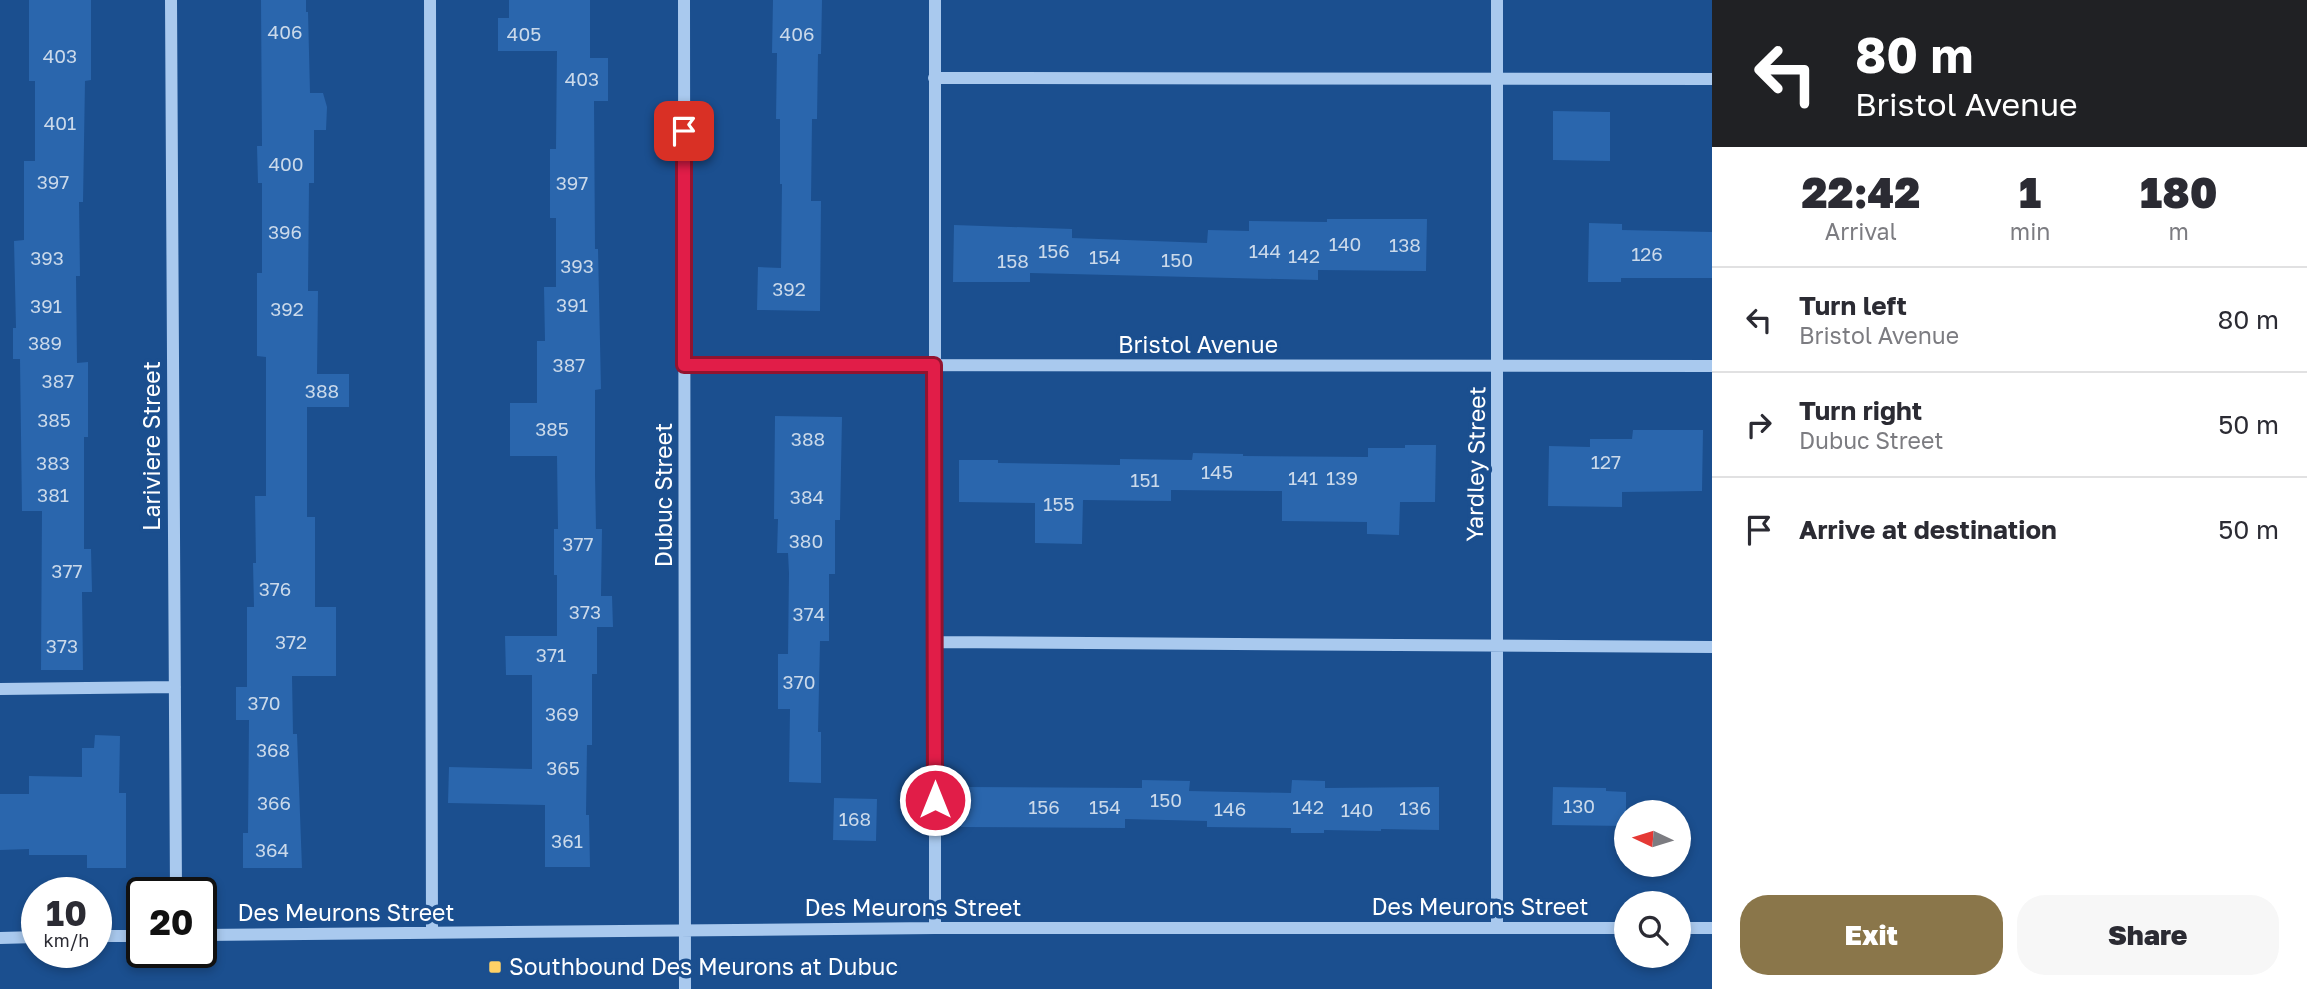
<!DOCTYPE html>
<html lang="en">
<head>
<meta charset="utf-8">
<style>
	:root { --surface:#fff; --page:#f7f7f7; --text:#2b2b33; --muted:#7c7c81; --line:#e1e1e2; --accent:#8a764a }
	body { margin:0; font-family:"Golos Text",sans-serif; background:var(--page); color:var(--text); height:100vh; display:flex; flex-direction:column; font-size:26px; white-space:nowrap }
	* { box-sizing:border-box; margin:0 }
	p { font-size:23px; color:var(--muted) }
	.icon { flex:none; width:38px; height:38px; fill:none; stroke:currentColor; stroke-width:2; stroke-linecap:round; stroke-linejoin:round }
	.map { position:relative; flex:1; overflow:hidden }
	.drawer { display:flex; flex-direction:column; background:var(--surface); width:595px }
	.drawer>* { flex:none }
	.hud { background:#202124; color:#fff; overflow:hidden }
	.needle { width:46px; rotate:274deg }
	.controls { position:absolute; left:1614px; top:800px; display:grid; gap:14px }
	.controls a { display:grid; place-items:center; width:77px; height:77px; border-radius:50%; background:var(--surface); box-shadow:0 4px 10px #0003; font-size:35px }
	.speed { position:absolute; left:21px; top:877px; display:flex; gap:14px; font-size:35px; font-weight:700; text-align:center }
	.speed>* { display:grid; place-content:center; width:91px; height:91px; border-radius:50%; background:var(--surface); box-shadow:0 4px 10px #0003; line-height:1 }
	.speed small { font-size:18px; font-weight:400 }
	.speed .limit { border:4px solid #111; border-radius:10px; background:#fff; color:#111 }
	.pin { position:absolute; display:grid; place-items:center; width:60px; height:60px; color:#fff; margin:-30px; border-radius:14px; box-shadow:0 4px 10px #0006 }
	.me { position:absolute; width:77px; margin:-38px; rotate:0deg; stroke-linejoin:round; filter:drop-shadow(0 0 5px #0008) }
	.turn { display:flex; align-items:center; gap:24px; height:147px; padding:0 28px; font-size:32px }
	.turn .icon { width:91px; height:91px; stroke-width:2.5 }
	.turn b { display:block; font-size:49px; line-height:60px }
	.eta { display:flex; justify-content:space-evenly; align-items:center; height:119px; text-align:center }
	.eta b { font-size:42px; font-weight:800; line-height:49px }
	.button { display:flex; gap:14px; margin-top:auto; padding:14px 28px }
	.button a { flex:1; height:80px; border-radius:28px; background:var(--accent); color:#fff; font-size:28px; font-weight:800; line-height:80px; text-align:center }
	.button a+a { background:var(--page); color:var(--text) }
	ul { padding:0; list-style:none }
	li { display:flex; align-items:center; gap:21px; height:105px; padding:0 28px; border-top:2px solid var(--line) }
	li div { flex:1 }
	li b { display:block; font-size:26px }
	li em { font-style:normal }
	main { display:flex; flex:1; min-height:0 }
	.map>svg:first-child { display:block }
	.building { fill:#2a66ad }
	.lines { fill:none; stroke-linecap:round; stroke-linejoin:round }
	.minor { stroke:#a9c9ee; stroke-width:12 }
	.route-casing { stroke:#92132f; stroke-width:18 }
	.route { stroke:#e11d48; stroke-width:12 }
	.poi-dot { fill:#ffd166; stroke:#1b4f8f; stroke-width:2.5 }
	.labels { text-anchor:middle; stroke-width:7; stroke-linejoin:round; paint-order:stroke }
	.number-label { font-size:19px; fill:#cad9ea }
	.street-label { font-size:23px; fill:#fff; stroke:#1b4f8f }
	.poi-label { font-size:23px; fill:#fff; stroke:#1b4f8f; text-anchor:start }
</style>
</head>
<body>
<main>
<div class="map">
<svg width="1712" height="989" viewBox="0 0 1712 989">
	<rect width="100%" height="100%" fill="#1b4f8f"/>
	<!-- building -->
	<path class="building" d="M 29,0 L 91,0 L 91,80 L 85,81 L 83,202 L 79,202 L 80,276 L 76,276 L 77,363 L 88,362 L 88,437 L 84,437 L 84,549 L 91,549 L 92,592 L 82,592 L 83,670 L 41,670 L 42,511 L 22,511 L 20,359 L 13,359 L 13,328 L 16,328 L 14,241 L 24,240 L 24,161 L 35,161 L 35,81 L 29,81 Z
		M 261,0 L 306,0 L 306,12 L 308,12 L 310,93 L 323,93 L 327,107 L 326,130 L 314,130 L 314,183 L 309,183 L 308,291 L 318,291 L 317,374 L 349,374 L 349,407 L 307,407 L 307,517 L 315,517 L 315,607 L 336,607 L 336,676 L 292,676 L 293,734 L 297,734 L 302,868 L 243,868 L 243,833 L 248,833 L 249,720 L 236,720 L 236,687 L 247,687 L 247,607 L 254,607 L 253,563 L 256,563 L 255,496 L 266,496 L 266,357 L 257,356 L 257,273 L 262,273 L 262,183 L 258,183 L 257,146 L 262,146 Z
		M 509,0 L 590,0 L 590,58 L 608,58 L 608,101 L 594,101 L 595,249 L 598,249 L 601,389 L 595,390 L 595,474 L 596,529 L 602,529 L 601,596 L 612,596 L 613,627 L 597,627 L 597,674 L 592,674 L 592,745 L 587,745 L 586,815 L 589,815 L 590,867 L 545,867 L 545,805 L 448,803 L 449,767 L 532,769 L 532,675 L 506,675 L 505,636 L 557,636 L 557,575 L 554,575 L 554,529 L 558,529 L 557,456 L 510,456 L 510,403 L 537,403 L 537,341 L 545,341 L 544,287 L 556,287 L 556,218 L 550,218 L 550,149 L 556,149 L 557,51 L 498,51 L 498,18 L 509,18 Z
		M 773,0 L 822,0 L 821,54 L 818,54 L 817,119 L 812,119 L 811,201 L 821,201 L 820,311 L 757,310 L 758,267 L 781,268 L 782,184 L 780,184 L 780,119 L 776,119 L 777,53 L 772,53 Z
		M 1553,111 L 1610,112 L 1610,161 L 1553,160 Z
		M 1327,219 L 1427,219 L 1426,271 L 1318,270 L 1318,280 L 1030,273 L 1030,282 L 953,282 L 954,225 L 1072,229 L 1072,238 L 1207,243 L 1208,230 L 1249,231 L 1249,221 L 1327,222 Z
		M 1589,223 L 1622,224 L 1622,230 L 1712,232 L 1712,278 L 1621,278 L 1621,282 L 1588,282 Z
		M 775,416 L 842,417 L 840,520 L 835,520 L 835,574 L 829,574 L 829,641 L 820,641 L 818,732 L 821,732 L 821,783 L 789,782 L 790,709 L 778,709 L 778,654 L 788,654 L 789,573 L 788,553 L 777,553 L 778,519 L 774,519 Z
		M 1633,430 L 1703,430 L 1702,491 L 1622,492 L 1622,507 L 1548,506 L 1549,446 L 1590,447 L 1590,439 L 1632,439 Z
		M 1405,445 L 1436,445 L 1435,502 L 1400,502 L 1399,535 L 1367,534 L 1367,522 L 1282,521 L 1282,491 L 1171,490 L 1171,501 L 1083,500 L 1082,544 L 1035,543 L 1035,503 L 959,502 L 959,460 L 998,460 L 998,463 L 1120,465 L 1120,459 L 1192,460 L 1193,453 L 1243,454 L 1243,456 L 1368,457 L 1368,448 L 1405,448 Z
		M 95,735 L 120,736 L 119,793 L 126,793 L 126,868 L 87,868 L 87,855 L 29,855 L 29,849 L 0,850 L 0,794 L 29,794 L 29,776 L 82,777 L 82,748 L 94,748 Z
		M 1142,780 L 1190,781 L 1189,791 L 1291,793 L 1292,780 L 1325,781 L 1325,788 L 1439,787 L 1439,830 L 1381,829 L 1381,831 L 1324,830 L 1324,833 L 1291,833 L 1291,828 L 1207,827 L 1207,821 L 1125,819 L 1125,828 L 961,827 L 962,787 L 1142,788 Z
		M 1553,787 L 1606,788 L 1606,791 L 1626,792 L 1626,826 L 1552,825 Z
		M 834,798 L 877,799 L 876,841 L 833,840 Z"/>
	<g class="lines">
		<!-- minor -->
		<path class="minor" d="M 171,0 L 176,892
			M 430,0 L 432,933
			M 684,0 L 685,989
			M 935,0 L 935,928
			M 934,78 L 1712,79
			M 684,365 L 1712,366
			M 935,642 L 1712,647
			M 0,689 L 175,687
			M 1497,928 L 1497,0
			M 1678,928 L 1712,928
			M 201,935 L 935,928 L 1626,928
			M 96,936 L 142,936
			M 0,938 L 37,937"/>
	</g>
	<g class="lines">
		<!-- route casing -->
		<g class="route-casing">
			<path id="route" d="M 684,131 L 684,365 L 934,365 L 935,800"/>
		</g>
		<!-- route -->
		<use href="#route" class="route"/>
	</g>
	<!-- markers -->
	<rect class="poi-dot" x="488" y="960" width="14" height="14" rx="3.5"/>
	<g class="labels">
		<!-- number labels -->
		<g class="number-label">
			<text x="285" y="39">406</text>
			<text x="524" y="41">405</text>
			<text x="797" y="41">406</text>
			<text x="60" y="63">403</text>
			<text x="582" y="86">403</text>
			<text x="60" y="130">401</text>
			<text x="286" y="171">400</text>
			<text x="53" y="189">397</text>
			<text x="572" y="190">397</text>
			<text x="285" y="239">396</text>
			<text x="1345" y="251">140</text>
			<text x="1405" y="252">138</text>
			<text x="1054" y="258">156</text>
			<text x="1265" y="258">144</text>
			<text x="1647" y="261">126</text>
			<text x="1304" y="263">142</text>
			<text x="1105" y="264">154</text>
			<text x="47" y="265">393</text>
			<text x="1177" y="267">150</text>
			<text x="1013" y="268">158</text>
			<text x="577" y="273">393</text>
			<text x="789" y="296">392</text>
			<text x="572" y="312">391</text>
			<text x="46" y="313">391</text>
			<text x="287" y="316">392</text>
			<text x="45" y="350">389</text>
			<text x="569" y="372">387</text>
			<text x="58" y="388">387</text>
			<text x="322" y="398">388</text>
			<text x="54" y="427">385</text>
			<text x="552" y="436">385</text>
			<text x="808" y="446">388</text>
			<text x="1606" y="469">127</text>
			<text x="53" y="470">383</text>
			<text x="1217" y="479">145</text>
			<text x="1303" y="485">141</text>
			<text x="1342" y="485">139</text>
			<text x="1145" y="487">151</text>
			<text x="53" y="502">381</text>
			<text x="807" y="504">384</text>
			<text x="1059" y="511">155</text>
			<text x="806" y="548">380</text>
			<text x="578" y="551">377</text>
			<text x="67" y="578">377</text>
			<text x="275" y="596">376</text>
			<text x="585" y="619">373</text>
			<text x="809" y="621">374</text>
			<text x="291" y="649">372</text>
			<text x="62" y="653">373</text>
			<text x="551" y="662">371</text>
			<text x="799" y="689">370</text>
			<text x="264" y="710">370</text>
			<text x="562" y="721">369</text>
			<text x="273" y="757">368</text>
			<text x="563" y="775">365</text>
			<text x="1166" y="807">150</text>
			<text x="274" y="810">366</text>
			<text x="1579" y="813">130</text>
			<text x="1044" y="814">156</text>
			<text x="1105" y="814">154</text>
			<text x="1308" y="814">142</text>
			<text x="1415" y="815">136</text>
			<text x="1230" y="816">146</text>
			<text x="1357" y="817">140</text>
			<text x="855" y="826">168</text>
			<text x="567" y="848">361</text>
			<text x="272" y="857">364</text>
		</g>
		<!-- street labels -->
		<g class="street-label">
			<text x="1198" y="353">Bristol Avenue</text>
			<text transform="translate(152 446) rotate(-90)" y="8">Lariviere Street</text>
			<text transform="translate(1476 464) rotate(-89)" y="8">Yardley Street</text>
			<text transform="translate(664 495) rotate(-90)" y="8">Dubuc Street</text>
			<text x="1480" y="915">Des Meurons Street</text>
			<text x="913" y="916">Des Meurons Street</text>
			<text x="346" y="921">Des Meurons Street</text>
		</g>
		<!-- poi labels -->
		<g class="poi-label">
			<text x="509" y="975">Southbound Des Meurons at Dubuc</text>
		</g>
	</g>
</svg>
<div class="controls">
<a><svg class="needle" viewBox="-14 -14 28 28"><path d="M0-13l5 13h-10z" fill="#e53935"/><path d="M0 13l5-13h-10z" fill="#7c7c81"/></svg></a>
<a><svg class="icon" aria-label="search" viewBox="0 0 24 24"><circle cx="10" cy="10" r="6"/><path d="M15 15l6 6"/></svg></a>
</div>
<div class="speed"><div>10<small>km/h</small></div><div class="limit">20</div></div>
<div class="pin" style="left:684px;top:131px;background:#d93025"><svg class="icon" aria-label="arrive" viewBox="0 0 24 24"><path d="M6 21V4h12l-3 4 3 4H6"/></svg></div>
<svg class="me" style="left:935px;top:800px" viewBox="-20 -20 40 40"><circle r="17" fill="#e11d48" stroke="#fff" stroke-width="3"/><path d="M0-11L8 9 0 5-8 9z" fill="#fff"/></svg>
</div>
<section class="drawer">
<div class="hud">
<div class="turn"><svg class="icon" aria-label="left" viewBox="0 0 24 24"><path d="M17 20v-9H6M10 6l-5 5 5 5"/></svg><div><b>80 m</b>Bristol Avenue</div></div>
</div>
<div class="eta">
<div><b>22:42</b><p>Arrival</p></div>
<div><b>1</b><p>min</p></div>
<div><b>180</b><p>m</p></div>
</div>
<ul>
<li><svg class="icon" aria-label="left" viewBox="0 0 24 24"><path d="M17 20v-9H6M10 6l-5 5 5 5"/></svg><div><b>Turn left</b><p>Bristol Avenue</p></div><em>80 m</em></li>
<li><svg class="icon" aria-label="right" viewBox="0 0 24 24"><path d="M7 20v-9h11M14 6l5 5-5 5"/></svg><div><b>Turn right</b><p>Dubuc Street</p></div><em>50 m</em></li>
<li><svg class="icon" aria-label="arrive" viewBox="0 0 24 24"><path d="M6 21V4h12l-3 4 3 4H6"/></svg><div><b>Arrive at destination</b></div><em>50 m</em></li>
</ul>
<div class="button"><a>Exit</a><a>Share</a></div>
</section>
</main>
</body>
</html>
